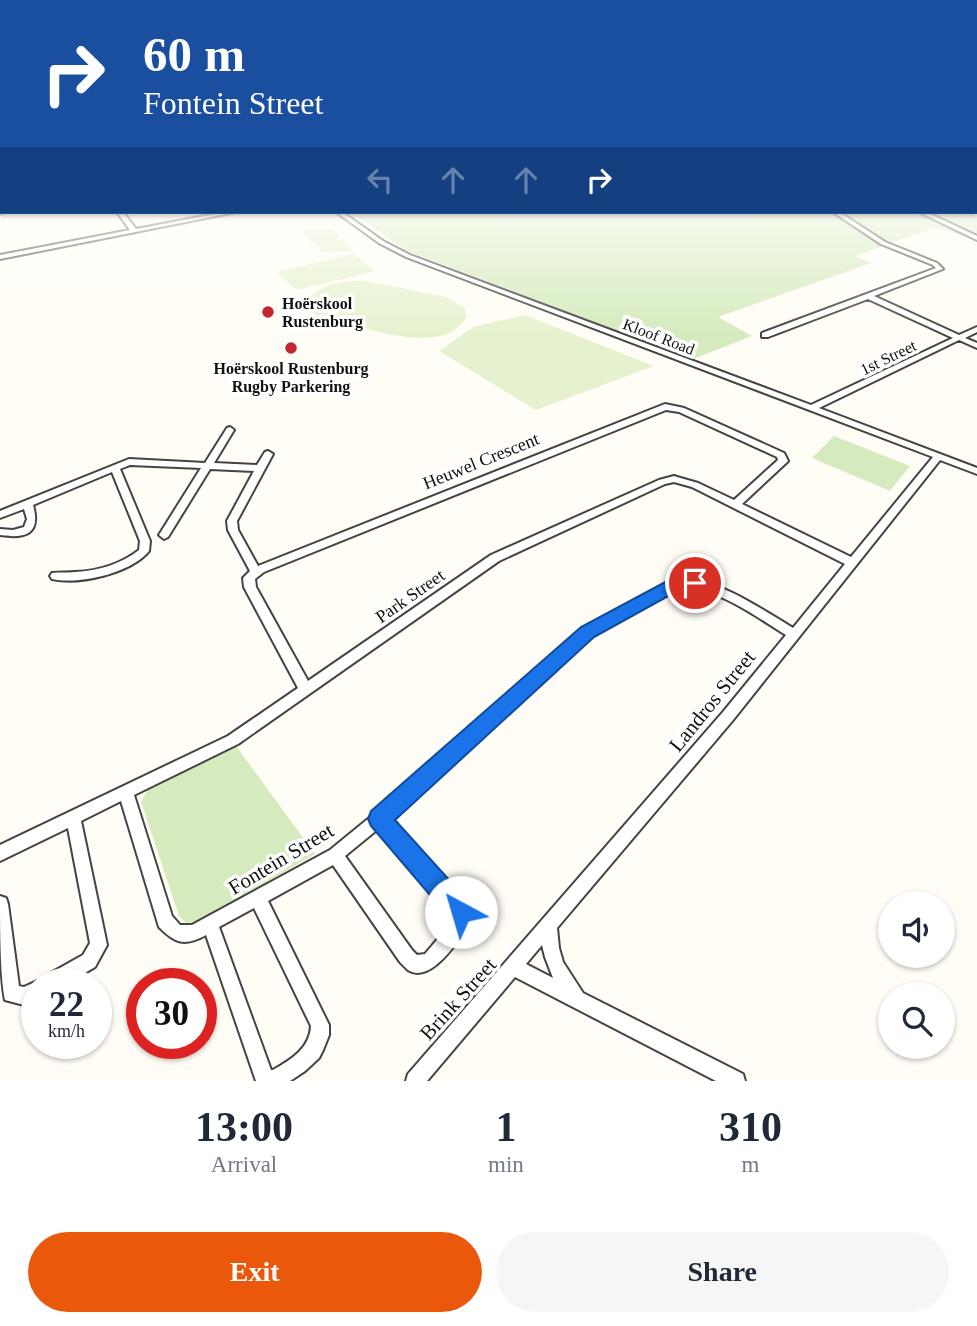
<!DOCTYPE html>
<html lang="en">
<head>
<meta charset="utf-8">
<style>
	:root { --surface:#fff; --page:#f6f6f7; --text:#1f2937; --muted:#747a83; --accent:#ea580c }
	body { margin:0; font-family:Georgia,serif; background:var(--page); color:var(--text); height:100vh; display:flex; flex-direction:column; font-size:26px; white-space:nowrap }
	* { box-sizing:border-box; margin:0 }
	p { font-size:23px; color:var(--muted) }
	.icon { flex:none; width:38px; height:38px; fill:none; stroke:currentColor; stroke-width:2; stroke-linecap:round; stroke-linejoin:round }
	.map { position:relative; height:1081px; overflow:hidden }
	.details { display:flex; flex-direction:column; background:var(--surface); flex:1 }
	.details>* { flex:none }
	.banner { position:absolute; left:0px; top:0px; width:978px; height:214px; box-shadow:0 2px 5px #0004; background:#1a4fa0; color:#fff; overflow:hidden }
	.controls { position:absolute; left:878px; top:891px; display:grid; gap:14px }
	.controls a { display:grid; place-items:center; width:77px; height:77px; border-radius:50%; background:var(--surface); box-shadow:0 2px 5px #0004; font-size:35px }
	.speed { position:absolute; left:21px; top:968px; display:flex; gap:14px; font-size:35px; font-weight:700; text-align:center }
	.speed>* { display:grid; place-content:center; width:91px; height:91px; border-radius:50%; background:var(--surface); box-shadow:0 2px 5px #0004; line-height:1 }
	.speed small { font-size:18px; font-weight:400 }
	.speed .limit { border:10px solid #d22; background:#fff; color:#111 }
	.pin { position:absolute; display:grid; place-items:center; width:60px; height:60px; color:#fff; margin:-30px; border:4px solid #fff; border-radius:50%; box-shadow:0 2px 7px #0007 }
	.me { position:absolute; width:77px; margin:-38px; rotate:321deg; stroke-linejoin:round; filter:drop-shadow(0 0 5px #0008) }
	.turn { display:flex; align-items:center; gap:24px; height:147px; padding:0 28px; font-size:32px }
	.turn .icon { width:91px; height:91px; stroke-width:2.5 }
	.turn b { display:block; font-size:49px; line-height:60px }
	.lanes { display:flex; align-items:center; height:66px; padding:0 28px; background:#0003; justify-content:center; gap:35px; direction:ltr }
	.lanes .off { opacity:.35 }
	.eta { display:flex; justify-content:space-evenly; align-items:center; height:119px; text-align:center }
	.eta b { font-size:42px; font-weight:800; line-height:49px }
	.cta { display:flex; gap:14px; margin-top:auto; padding:14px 28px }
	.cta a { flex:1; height:80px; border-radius:42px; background:var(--accent); color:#fff; font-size:28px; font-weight:800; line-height:80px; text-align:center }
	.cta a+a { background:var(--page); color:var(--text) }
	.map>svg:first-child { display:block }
	.green { fill:#d5ebbd }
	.pitch { fill:#e6f2cf }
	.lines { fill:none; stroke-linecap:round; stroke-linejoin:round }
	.minor-casing { stroke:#444; stroke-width:4 }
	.minor { fill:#fff; fill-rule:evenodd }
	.route { fill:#1a73e8; stroke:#114b97; stroke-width:2 }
	.poi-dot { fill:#c4262e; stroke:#fff; stroke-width:2.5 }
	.labels { text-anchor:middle; stroke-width:7; stroke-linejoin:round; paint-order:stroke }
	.far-poi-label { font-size:16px; font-weight:bold; fill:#111; stroke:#fff; text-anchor:start }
	.far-street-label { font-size:16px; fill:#111; stroke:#fff }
	.street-label { font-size:18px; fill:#111; stroke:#fff }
	.near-street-label { font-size:21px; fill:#111; stroke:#fff }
</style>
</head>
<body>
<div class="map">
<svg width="977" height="1081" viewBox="0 0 977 1081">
	<rect width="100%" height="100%" fill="#fffdf5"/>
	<!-- green -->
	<path class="green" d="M 977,183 L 977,241 L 936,227 L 855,256 L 871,263 L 718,317 L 752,336 L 693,359 L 405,250 L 351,212 L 976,212 Z
		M 834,436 L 910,466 L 890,491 L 812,458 Z
		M 236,746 L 315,854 L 197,922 L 186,923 L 179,916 L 141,802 L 148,789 Z"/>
	<!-- pitch -->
	<path class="pitch" d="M 333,229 L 332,234 L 339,234 L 338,240 L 345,240 L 345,245 L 351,245 L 351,251 L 320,252 L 321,246 L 315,246 L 315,241 L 309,241 L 309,236 L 303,236 L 304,230 Z
		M 354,254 L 375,271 L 296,290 L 277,272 Z
		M 366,281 L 446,297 L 465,308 L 466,318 C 444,353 385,333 354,326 C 339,323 320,321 309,309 L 308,301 C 320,283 346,280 366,281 Z
		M 525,315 L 654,366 L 536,410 L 439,351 L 473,327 Z"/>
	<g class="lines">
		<!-- minor casing -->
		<g class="minor-casing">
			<path id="minor" d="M 2,209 L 2,212 L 4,212 L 0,214 L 0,210 Z
				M 117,212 L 123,212 L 136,229 L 226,212 L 236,212 L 0,259 L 0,255 L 130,230 Z
				M 336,212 L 342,212 L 383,241 L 410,255 L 811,405 L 953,338 L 868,299 L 768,337 L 762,337 L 762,333 L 936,268 L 933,265 L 881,244 L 833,212 L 839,212 L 885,242 L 937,263 L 943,269 L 874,296 L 959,335 L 977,327 L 977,332 L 965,338 L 977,343 L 977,348 L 959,340 L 819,408 L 977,468 L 977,474 L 940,460 L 733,720 L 557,928 L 559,948 L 563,962 L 583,993 L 743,1074 L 745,1081 L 716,1081 L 515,977 L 427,1081 L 406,1081 L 408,1074 L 723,712 L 786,635 C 756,617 714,584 677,589 L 604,627 L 578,645 L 389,819 L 467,906 C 470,914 469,923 466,931 C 455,944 430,984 408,970 C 408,970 401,963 400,962 L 333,865 L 268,901 L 329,1025 L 329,1035 L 323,1050 L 319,1058 L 305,1071 L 290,1081 L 256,1081 L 206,935 C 184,947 175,943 159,927 L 121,801 L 81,821 L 107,945 L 95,967 L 66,984 L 37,984 L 37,999 L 24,1005 L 5,1000 C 0,977 0,923 0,896 L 6,898 L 8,904 L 19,986 L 24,987 L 37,981 L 40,983 L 42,978 L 83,955 L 90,943 L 68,828 L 0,861 L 0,845 L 228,736 L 298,688 L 244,587 L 243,578 L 250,571 L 228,530 L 227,521 L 254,471 L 210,469 L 168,537 L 164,539 L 159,535 L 201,468 L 130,465 L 120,469 L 150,541 L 149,551 C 131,573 80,585 52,579 L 50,576 L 52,573 C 60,572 67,573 75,572 C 98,571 121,564 139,550 L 140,541 L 112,472 L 33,505 C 41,534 26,539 0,535 L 0,529 L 13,530 L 24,527 L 27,519 L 24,509 L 0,518 L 0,511 L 129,459 L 205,463 L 227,428 L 230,427 L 234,430 L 214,463 L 257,465 L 265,452 L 268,451 L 273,454 L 237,521 L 238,530 L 258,566 L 665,404 L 684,408 L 784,453 L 788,461 L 786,463 L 742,504 L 851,557 L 933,457 L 406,257 L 379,243 ZM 666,410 L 679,412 L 777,457 L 778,460 L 734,500 L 698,483 L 677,477 L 674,476 L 659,480 L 491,555 L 308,681 L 256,587 L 255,579 L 264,572 ZM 674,482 L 692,487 L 845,564 L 793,628 C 765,611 717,578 685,580 C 670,580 658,589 645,596 C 619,609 594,622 570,639 L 374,814 L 330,850 L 192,925 L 180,925 L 172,916 L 134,795 L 238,744 L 499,561 L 665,484 ZM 378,829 L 453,915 L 452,922 L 425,954 L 417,955 L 412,950 L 345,856 ZM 254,908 L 311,1026 C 310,1048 291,1060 273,1070 L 271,1070 L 219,927 ZM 542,945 L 545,957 L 553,978 L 526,964 Z
				M 919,212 L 926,212 L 977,236 L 977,240 Z"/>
		</g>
		<!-- minor -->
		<use href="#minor" class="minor"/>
	</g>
	<!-- sky -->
	<linearGradient id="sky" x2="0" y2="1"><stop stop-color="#95c6ee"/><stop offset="0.55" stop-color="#fffefa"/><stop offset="1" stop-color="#fffefa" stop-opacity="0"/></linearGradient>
	<rect width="977" height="334" fill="url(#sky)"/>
	<!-- route -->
	<path class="route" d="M 695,576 L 701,578 L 704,583 L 701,587 L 679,590 L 594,637 L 395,820 L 470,903 L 473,912 L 470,921 L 461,924 L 452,921 L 371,826 L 368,819 L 371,811 L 581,627 L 669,580 Z"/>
	<!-- markers -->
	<g class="poi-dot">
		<circle cx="268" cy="312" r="7"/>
		<circle cx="291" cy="348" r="7"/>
	</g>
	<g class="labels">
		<!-- far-poi labels -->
		<g class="far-poi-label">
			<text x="282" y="309">Hoërskool<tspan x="282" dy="18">Rustenburg</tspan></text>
			<text x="291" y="374" text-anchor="middle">Hoërskool Rustenburg<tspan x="291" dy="18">Rugby Parkering</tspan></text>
		</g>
		<!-- far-street labels -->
		<g class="far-street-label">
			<text transform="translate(659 336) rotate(21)" y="6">Kloof Road</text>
			<text transform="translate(888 357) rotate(-26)" y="6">1st Street</text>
		</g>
		<!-- street labels -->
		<g class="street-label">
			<text transform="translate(481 461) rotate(-22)" y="6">Heuwel Crescent</text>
			<text transform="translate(410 596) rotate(-35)" y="6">Park Street</text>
		</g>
		<!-- near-street labels -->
		<g class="near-street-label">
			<text transform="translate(712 701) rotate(-51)" y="7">Landros Street</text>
			<text transform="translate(281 859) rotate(-31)" y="7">Fontein Street</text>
			<text transform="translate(458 999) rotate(-48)" y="7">Brink Street</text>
		</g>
	</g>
</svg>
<div class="controls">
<a><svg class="icon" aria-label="sound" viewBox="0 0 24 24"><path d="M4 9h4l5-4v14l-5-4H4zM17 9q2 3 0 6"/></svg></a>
<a><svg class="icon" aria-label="search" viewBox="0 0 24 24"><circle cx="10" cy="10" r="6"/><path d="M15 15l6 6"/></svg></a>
</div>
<div class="speed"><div>22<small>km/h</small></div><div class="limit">30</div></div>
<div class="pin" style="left:695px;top:583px;background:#d93025"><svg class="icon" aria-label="arrive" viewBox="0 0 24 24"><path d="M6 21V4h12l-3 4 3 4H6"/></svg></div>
<svg class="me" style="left:461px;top:912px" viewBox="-20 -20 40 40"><circle r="19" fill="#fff"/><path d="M0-13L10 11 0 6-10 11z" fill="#1a73e8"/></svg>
<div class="banner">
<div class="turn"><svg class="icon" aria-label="right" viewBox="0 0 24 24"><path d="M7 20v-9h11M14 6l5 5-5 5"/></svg><div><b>60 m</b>Fontein Street</div></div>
<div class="lanes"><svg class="icon off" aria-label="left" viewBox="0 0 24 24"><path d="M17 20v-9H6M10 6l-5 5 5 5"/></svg><svg class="icon off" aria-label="ahead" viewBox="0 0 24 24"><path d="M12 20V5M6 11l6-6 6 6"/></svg><svg class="icon off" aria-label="ahead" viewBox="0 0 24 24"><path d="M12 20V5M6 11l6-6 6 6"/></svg><svg class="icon" aria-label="right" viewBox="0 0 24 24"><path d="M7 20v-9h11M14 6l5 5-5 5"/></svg></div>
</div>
</div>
<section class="details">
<div class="eta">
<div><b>13:00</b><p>Arrival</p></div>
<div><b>1</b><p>min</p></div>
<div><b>310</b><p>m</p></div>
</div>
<div class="cta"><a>Exit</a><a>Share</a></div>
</section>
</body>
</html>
